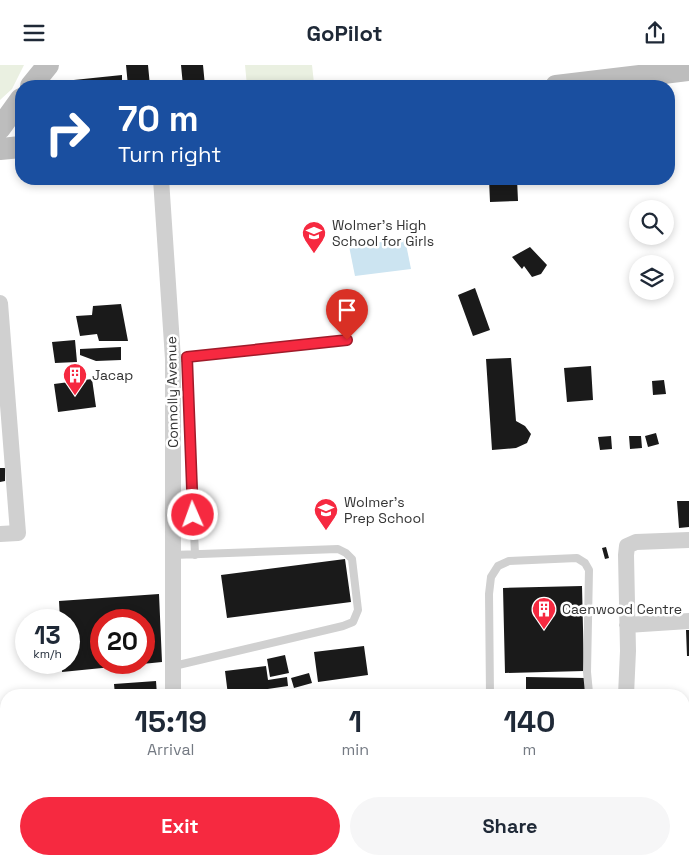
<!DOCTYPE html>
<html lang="en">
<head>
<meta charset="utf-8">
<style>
	:root { --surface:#fff; --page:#f6f6f7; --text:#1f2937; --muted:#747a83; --accent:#f62940 }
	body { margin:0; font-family:"Space Grotesk",sans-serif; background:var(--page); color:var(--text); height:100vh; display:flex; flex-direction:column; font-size:19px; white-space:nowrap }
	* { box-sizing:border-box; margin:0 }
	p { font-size:16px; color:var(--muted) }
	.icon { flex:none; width:28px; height:28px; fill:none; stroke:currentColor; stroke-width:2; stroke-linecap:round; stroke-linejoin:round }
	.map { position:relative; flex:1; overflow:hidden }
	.sheet { position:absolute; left:0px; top:624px; width:690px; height:176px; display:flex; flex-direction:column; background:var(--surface); border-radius:20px 20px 0 0; box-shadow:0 2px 8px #0003 }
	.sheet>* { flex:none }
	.top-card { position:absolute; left:15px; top:15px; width:660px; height:105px; border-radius:20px; box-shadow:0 2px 8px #0003; background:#1a4fa0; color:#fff; overflow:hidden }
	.tools { position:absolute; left:629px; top:135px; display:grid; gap:10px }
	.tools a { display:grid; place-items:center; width:45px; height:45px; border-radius:50%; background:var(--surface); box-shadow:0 2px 8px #0003; font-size:25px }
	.speed { position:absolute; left:15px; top:544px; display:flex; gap:10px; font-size:25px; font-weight:700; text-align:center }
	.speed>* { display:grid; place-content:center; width:65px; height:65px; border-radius:50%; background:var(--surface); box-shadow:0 2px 8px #0003; line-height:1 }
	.speed small { font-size:12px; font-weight:400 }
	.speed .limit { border:8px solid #d22; background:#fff; color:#111 }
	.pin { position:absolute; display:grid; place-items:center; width:42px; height:42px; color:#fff; margin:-51px -21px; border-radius:50% 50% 50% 0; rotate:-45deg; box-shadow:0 0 5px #0007 }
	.pin .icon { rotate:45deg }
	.me { position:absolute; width:55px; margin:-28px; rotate:358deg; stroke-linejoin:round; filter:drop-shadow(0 0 4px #0008) }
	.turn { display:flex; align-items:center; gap:18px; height:105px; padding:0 20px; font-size:22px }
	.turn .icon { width:65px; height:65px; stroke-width:2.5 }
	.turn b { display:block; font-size:35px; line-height:42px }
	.eta { display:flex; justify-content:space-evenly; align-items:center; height:85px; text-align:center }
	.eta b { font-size:30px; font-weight:800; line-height:35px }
	.cta { display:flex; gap:10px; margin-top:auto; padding:10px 20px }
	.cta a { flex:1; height:58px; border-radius:30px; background:var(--accent); color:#fff; font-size:20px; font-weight:800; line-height:58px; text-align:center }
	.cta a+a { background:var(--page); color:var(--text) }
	header { display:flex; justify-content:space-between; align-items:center; height:65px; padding:0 20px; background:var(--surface); font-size:22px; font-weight:800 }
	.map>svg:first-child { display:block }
	.green { fill:#eaf0e1 }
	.water { fill:#cce4f1 }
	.building { fill:#1a1a1a; fill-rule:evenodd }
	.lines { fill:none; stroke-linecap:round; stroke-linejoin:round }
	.service { stroke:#d0d0d0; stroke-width:8 }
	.minor { stroke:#d0d0d0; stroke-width:16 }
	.secondary { stroke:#bdbdbd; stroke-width:22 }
	.route-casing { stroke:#a01b2a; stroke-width:12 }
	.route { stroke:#f62940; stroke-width:9 }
	.labels { text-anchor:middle; stroke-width:5; stroke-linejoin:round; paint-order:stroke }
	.poi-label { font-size:14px; fill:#333; stroke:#fff; text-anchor:start }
	.street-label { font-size:14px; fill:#333; stroke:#fff }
</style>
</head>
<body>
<header><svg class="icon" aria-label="menu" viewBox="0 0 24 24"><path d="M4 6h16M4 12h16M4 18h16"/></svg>GoPilot<svg class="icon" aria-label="share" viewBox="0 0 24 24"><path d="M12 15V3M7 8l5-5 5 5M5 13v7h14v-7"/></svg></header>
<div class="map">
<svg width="689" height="799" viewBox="0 0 689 799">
	<rect width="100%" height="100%" fill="#fff"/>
	<!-- green -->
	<path class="green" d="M 0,0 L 24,0 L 12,24 L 0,35 Z
		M 245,0 L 312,0 L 314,18 L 282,21 L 247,21 Z"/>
	<!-- water -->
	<path class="water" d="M 405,174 L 411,204 L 355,211 L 349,181 Z"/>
	<!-- building -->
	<path class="building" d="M 126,0 L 148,0 L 150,21 L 128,21 Z
		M 181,0 L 203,0 L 205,21 L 183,21 Z
		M 122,10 L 122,21 L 65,21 L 64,16 Z
		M 489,114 L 517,114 L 518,136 L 490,137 Z
		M 530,182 L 547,200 L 541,209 L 532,212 L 524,201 L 522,204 L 512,192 Z
		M 475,223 L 490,265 L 473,271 L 458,230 Z
		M 121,239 L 128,276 L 99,276 L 97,269 L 80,271 L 76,251 L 92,250 L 93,241 Z
		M 75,275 L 77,297 L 55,298 L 52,277 Z
		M 121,282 L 121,295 L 96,296 L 80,290 L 80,284 Z
		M 511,293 L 516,356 L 525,361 L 531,369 L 527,378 L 516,383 L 492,385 L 486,294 Z
		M 591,301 L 593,335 L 567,337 L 564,303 Z
		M 92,314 L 96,342 L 58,347 L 54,319 Z
		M 664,315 L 666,329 L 653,330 L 652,316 Z
		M 656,368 L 659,379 L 648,382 L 645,371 Z
		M 611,371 L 612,384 L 600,385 L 598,372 Z
		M 629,371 L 641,371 L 642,383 L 630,384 Z
		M 0,403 L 5,403 L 5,416 L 0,417 Z
		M 677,436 L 689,436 L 689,462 L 679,463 Z
		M 606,482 L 609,493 L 605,494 L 602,483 Z
		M 345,494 L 351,537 L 227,553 L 221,510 Z
		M 582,521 L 584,606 L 505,608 L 503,523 Z
		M 159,529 L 162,597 L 62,607 L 62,598 L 69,598 L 69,555 L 60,555 L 59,536 ZM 101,555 L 144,555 L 144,598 L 101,598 Z
		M 686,565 L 689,565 L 689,591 L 687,591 Z
		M 364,581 L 368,610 L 318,617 L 314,587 Z
		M 285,590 L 289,608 L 270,612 L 267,594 Z
		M 266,601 L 268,615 L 287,612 L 288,621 L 228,630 L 225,606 Z
		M 309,608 L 312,618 L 294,623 L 291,613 Z
		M 526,612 L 585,613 L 585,630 L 526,630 Z
		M 156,616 L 157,630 L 115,630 L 114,619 Z
		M 689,706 L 689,719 L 686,719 L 684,708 Z
		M 6,776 L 6,787 L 0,789 L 0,777 Z
		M 62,794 L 90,794 L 90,796 L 62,797 Z
		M 193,794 L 220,794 L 221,799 L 193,799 Z
		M 248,794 L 272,794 L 272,799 L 248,799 Z
		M 522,794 L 555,794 L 555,799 L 522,799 Z"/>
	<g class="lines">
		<!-- service -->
		<path class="service" d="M 182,293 L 347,275
			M 187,293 L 195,490
			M 173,490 L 338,484 L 346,488 L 352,494 L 358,545 L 353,557 L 343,561 L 174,601
			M 490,630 L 489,529 L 491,512 L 498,501 L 509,496 L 577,493 L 585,498 L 589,505 L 587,607 L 589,628 L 590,630"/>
		<!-- minor -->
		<path class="minor" d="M 161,114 L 173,294 L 173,630
			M 0,238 L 18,468 L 0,469
			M 627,560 L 689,556
			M 626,630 L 628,586 L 626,490 L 627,481 L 636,477 L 689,475
			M 175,794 L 176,799
			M 487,794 L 489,799
			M 636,794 L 649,799
			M 444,799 L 462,794"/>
		<!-- secondary -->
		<path class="secondary" d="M 31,21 L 48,0
			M 556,21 L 689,5
			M 0,63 L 21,34
			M 0,84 L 21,82"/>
	</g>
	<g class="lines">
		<!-- route casing -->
		<g class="route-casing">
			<path id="route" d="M 193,450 L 187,292 L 347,275"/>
		</g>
		<!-- route -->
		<use href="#route" class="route"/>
	</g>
	<!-- icons -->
	<defs>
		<g id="school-pin" transform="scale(1.25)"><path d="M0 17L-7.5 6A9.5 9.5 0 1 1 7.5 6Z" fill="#f62940" stroke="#fff"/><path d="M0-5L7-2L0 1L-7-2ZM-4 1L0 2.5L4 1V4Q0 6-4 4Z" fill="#fff"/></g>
		<g id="building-pin" transform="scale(1.25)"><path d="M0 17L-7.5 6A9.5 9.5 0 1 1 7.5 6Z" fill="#f62940" stroke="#fff"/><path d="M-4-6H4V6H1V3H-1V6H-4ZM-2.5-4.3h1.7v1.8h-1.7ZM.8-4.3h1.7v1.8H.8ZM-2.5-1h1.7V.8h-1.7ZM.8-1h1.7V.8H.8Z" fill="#fff"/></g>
	</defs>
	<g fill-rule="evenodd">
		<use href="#school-pin" x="314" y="168"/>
		<use href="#building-pin" x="75" y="310"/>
		<use href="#school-pin" x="326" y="445"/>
		<use href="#building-pin" x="544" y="544"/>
	</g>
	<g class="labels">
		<!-- poi labels -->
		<g class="poi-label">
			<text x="332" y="165">Wolmer's High<tspan x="332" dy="16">School for Girls</tspan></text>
			<text x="92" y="315">Jacap</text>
			<text x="344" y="442">Wolmer's<tspan x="344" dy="16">Prep School</tspan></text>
			<text x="562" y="549">Caenwood Centre</text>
		</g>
		<!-- street labels -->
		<g class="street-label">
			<text transform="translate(172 327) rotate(-91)" y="5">Connolly Avenue</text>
		</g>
	</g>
</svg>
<div class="tools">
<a><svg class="icon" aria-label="search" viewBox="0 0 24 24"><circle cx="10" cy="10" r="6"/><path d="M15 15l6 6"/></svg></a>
<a><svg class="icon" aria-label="layers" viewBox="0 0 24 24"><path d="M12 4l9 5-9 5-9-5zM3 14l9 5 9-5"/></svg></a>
</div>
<div class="speed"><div>13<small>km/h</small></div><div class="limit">20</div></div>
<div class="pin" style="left:347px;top:275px;background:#d93025"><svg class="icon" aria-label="arrive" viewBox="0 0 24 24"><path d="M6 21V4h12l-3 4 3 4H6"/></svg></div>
<svg class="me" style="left:193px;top:450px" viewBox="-20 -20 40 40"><circle r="17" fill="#f62940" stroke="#fff" stroke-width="3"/><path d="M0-11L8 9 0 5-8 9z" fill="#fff"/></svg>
<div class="top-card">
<div class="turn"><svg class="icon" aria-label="right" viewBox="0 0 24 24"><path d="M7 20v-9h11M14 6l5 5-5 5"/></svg><div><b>70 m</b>Turn right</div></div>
</div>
<section class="sheet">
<div class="eta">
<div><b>15:19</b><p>Arrival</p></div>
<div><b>1</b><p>min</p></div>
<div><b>140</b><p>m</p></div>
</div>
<div class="cta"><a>Exit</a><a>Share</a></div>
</section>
</div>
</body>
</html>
